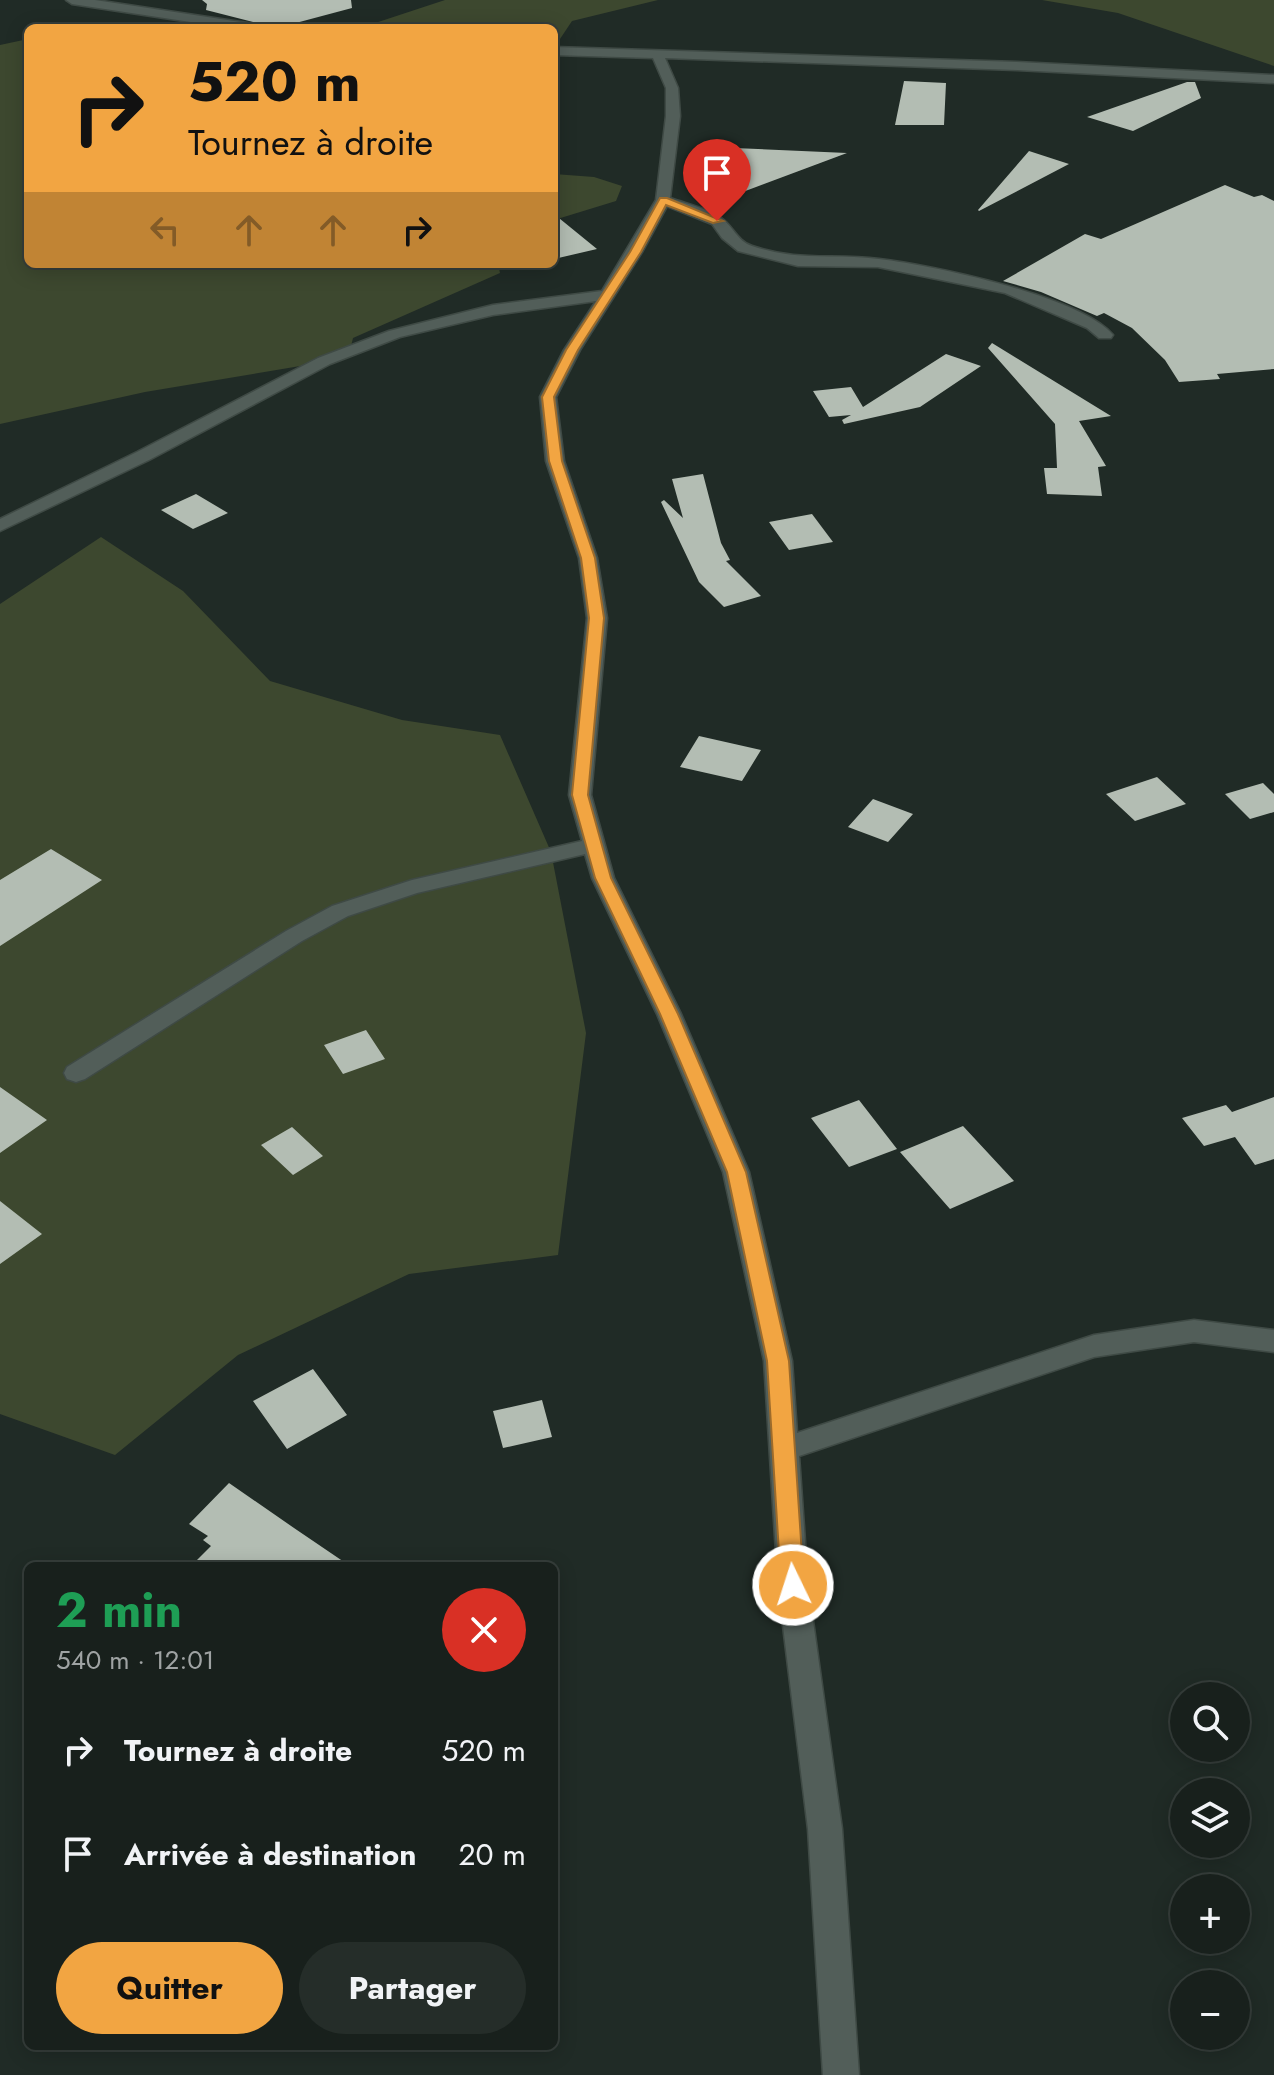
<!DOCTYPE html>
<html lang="fr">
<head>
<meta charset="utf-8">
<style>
	:root { --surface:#18201c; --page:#252d29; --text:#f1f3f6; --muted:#9fa3a3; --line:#363e3b; --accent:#f2a542 }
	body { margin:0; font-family:Jost,sans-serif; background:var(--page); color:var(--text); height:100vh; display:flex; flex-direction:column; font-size:30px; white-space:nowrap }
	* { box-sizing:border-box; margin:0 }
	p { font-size:26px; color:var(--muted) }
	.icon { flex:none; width:44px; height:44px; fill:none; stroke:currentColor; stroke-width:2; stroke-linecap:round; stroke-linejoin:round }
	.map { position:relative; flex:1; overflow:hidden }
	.side { position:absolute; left:24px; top:1562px; width:534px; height:488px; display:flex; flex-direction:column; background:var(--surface); border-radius:12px; box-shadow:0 4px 20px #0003,0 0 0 2px var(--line) }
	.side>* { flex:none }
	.guide { position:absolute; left:24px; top:24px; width:534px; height:244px; border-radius:12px; box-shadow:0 4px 20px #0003,0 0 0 2px var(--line); background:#f2a542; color:#111; overflow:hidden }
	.tools { position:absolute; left:1170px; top:1682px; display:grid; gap:16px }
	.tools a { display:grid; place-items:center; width:80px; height:80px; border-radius:50%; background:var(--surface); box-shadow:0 4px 20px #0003,0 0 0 2px var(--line); font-size:40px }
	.pin { position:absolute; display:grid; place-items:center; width:68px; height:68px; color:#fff; margin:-82px -34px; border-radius:50% 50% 50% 0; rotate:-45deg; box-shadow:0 0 8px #0007 }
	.pin .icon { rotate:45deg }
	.me { position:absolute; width:88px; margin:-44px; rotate:356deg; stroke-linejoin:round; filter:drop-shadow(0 0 6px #0008) }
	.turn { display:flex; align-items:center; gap:28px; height:168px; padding:0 32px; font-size:36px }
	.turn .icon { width:104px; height:104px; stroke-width:2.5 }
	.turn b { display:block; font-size:56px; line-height:68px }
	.lanes { display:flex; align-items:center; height:76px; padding:0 32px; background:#0003; justify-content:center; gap:40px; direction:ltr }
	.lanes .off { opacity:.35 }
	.round { display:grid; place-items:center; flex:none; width:84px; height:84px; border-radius:42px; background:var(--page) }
	.overview { display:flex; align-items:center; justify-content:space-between; height:136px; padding:0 32px }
	h1 { font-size:48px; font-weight:700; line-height:60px; color:#1e9e55 }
	.primary-button { display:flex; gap:16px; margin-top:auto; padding:16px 32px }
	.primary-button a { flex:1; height:92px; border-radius:48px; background:var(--accent); color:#111; font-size:32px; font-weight:700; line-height:92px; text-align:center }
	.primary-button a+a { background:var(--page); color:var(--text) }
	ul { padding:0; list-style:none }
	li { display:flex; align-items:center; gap:24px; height:104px; padding:0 32px }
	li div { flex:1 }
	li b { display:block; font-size:30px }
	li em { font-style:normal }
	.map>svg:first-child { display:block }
	.green { fill:#3d482f }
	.building { fill:#b3bdb3 }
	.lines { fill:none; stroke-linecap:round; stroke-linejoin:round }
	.minor-casing { stroke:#3f4a45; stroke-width:3 }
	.minor { fill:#525e59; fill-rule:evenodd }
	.route { fill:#f2a542; stroke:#9d6b2b; stroke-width:2 }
</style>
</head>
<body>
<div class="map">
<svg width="1274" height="2075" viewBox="0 0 1274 2075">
	<rect width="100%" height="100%" fill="#202b26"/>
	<!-- green -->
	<path class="green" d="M 445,0 L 658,0 L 572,21 L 554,48 L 554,28 L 360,28 Z
		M 1042,0 L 1274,0 L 1274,66 L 1118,13 Z
		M 28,39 L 28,264 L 498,264 L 500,273 L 353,338 L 348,358 L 145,392 L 0,424 L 0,45 Z
		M 554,174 L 594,177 L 622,186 L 616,201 L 554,220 Z
		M 101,537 L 183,591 L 270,681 L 402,720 L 500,735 L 551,852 L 586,1033 L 558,1255 L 409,1274 L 238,1355 L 115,1455 L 0,1414 L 0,604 Z"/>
	<!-- building -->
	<path class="building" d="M 202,0 L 351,0 L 352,8 L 277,28 L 206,10 L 207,4 Z
		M 904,81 L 946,83 L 944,125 L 895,125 Z
		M 1187,82 L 1195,82 L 1201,98 L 1133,131 L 1087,117 Z
		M 734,148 L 847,153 L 724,199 Z
		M 1029,151 L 1069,164 L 979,211 L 978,210 Z
		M 1225,185 L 1254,197 L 1262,195 L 1274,201 L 1274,369 L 1217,374 L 1220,379 L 1179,382 L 1165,360 L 1132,328 L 1104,313 L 1097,316 L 1041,292 L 1003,281 L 1085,234 L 1101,239 Z
		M 554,214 L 597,249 L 554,259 Z
		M 992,343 L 1111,416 L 1079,421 L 1106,466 L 1098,467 L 1102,496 L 1047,494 L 1044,468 L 1057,468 L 1055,424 L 988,348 Z
		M 946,354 L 981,366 L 920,407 L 844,424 L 842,420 L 851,415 L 829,417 L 813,391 L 851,387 L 863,407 Z
		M 703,474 L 721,543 L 730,560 L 726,561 L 761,596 L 724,607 L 699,582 L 661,502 L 664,500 L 683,518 L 672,479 Z
		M 196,494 L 228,513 L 193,529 L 161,510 Z
		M 812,514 L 833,542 L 789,550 L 769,522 Z
		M 699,736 L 761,750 L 742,781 L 680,767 Z
		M 1157,777 L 1186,804 L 1135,821 L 1106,794 Z
		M 1263,783 L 1274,794 L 1274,812 L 1250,819 L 1225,794 Z
		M 873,799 L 913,814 L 888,842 L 848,827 Z
		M 51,849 L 102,880 L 0,946 L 0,880 Z
		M 366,1030 L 385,1059 L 343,1074 L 324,1045 Z
		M 0,1087 L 47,1120 L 0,1153 Z
		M 1274,1097 L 1274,1159 L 1255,1165 L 1235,1137 L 1204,1146 L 1182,1118 L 1226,1105 L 1232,1112 Z
		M 859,1100 L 897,1149 L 849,1167 L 811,1118 Z
		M 963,1126 L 1014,1181 L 950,1209 L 900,1152 Z
		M 292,1127 L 323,1156 L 293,1175 L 261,1145 Z
		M 0,1201 L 42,1234 L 0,1264 Z
		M 313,1369 L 347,1415 L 287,1449 L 253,1401 Z
		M 542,1400 L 552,1437 L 503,1448 L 493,1411 Z
		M 229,1483 L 294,1528 L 350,1566 L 191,1566 L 211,1546 L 203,1540 L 208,1536 L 189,1524 Z"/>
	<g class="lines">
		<!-- minor casing -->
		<g class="minor-casing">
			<path id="minor" d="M 66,0 L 95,0 L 254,24 L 260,28 L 230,28 L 72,4 Z
				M 554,47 L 1017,62 L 1274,75 L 1274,83 L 1017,70 L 665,58 L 678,88 L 680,116 L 670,198 C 686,204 708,208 721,218 C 733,226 737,241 752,246 C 800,262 832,253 879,259 C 931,265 1080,296 1113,335 L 1111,338 L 1099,338 L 1087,328 L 1005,293 L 878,267 L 798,266 L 738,251 L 722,238 L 712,224 L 667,206 L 642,252 L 580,350 L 556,397 L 564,461 L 597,558 L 607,618 L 591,795 L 614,878 L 681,1014 L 749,1172 L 792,1361 L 797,1433 L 1094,1335 L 1194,1320 L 1274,1330 L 1274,1352 L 1194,1342 L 1094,1357 L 799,1456 L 808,1585 L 842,1829 L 859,2075 L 823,2075 L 808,1829 L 778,1585 L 764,1361 L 723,1172 L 657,1014 L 592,878 L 585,854 L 417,893 L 348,916 L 302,941 L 85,1079 L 76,1082 L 67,1079 L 64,1073 L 67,1067 L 286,931 L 332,906 L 412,880 L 582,841 L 569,795 L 587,618 L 579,558 L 546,461 L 540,397 L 564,350 L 596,301 L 493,315 L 400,337 L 330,364 L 149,460 L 0,531 L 0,519 L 137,452 L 318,358 L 389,331 L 493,305 L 602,291 L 656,200 L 666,116 L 666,88 L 653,58 L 554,55 Z"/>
		</g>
		<!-- minor -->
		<use href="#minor" class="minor"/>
	</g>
	<!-- route -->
	<path class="route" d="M 660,198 L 667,198 L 723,221 L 713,223 L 666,205 L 641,252 L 578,350 L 554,397 L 562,461 L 595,558 L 604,618 L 588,795 L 611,878 L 678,1014 L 746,1172 L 789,1361 L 804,1585 L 801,1592 L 793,1595 L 785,1592 L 781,1585 L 767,1361 L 727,1172 L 660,1014 L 595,878 L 572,795 L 589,618 L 581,558 L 549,461 L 542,397 L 566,350 L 630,252 Z"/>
</svg>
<div class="tools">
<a><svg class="icon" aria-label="search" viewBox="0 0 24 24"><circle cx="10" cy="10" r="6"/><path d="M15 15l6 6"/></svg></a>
<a><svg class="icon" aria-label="layers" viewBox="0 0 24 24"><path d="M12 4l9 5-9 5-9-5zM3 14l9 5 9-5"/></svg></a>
<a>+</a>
<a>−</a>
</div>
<div class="pin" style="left:717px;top:221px;background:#d93025"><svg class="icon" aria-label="arrive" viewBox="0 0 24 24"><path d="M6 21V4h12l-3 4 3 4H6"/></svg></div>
<svg class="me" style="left:793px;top:1585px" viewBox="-20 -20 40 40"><circle r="17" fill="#f2a542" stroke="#fff" stroke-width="3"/><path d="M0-11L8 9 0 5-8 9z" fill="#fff"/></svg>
<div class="guide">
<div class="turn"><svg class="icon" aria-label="right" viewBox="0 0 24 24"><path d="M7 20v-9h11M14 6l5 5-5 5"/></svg><div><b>520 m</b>Tournez à droite</div></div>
<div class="lanes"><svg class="icon off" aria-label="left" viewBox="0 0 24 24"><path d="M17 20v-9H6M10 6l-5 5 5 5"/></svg><svg class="icon off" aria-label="ahead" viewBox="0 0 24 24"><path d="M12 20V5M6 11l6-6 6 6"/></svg><svg class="icon off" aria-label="ahead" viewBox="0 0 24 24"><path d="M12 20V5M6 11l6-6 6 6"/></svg><svg class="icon" aria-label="right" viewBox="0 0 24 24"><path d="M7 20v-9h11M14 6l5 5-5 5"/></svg></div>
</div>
<section class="side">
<div class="overview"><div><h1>2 min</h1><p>540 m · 12:01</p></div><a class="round" style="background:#d93025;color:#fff"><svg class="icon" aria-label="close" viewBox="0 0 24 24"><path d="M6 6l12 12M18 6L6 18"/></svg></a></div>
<ul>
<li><svg class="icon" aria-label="right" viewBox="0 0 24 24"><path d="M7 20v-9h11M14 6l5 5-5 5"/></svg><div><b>Tournez à droite</b></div><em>520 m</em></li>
<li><svg class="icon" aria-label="arrive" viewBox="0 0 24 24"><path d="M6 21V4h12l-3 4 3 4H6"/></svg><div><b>Arrivée à destination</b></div><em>20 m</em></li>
</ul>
<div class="primary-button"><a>Quitter</a><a>Partager</a></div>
</section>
</div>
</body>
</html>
